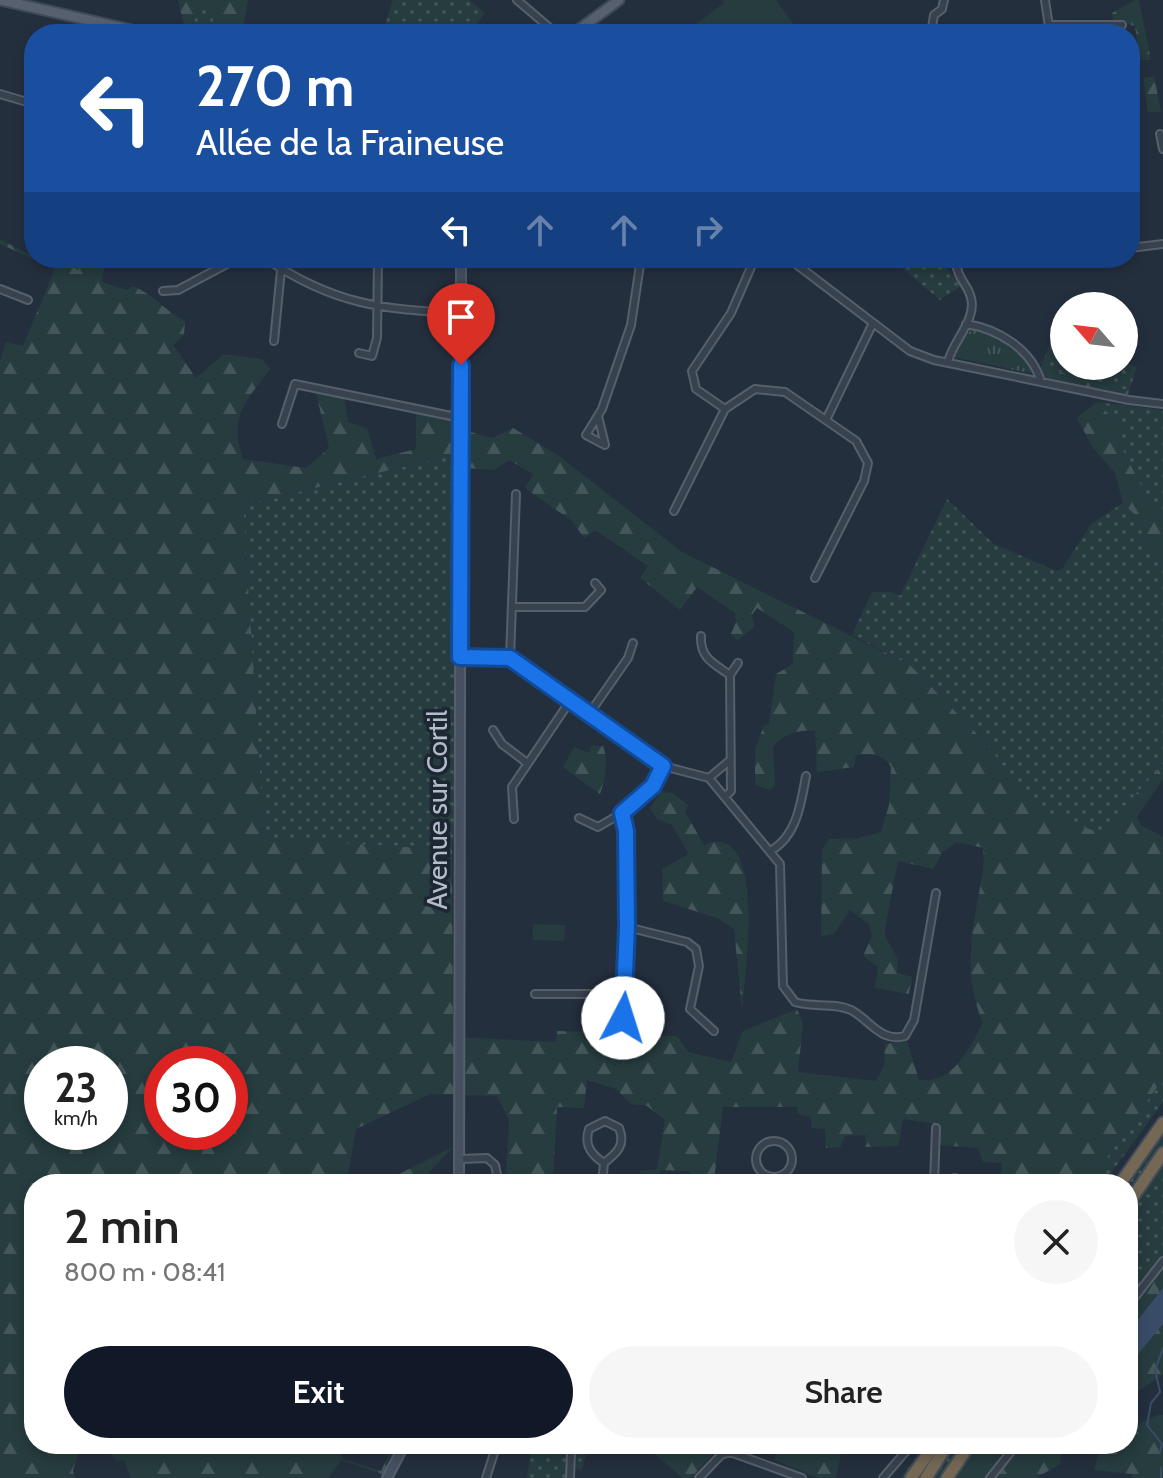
<!DOCTYPE html>
<html lang="en">
<head>
<meta charset="utf-8">
<style>
	:root { --surface:#fff; --page:#f6f6f6; --text:#222; --muted:#767676; --accent:#111827 }
	body { margin:0; font-family:Cabin,sans-serif; background:var(--page); color:var(--text); height:100vh; display:flex; flex-direction:column; font-size:30px; white-space:nowrap }
	* { box-sizing:border-box; margin:0 }
	p { font-size:26px; color:var(--muted) }
	.icon { flex:none; width:44px; height:44px; fill:none; stroke:currentColor; stroke-width:2; stroke-linecap:round; stroke-linejoin:round }
	.map { position:relative; flex:1; overflow:hidden }
	.details { position:absolute; left:24px; top:1174px; width:1114px; height:280px; display:flex; flex-direction:column; background:var(--surface); border-radius:32px; box-shadow:0 4px 12px #0003 }
	.details>* { flex:none }
	.banner { position:absolute; left:24px; top:24px; width:1116px; height:244px; border-radius:32px; box-shadow:0 4px 12px #0003; background:#1a4fa0; color:#fff; overflow:hidden }
	.needle { width:52px; rotate:298deg }
	.tools { position:absolute; left:1050px; top:292px; display:grid; gap:16px }
	.tools a { display:grid; place-items:center; width:88px; height:88px; border-radius:50%; background:var(--surface); box-shadow:0 4px 12px #0003; font-size:40px }
	.speed { position:absolute; left:24px; top:1046px; display:flex; gap:16px; font-size:40px; font-weight:700; text-align:center }
	.speed>* { display:grid; place-content:center; width:104px; height:104px; border-radius:50%; background:var(--surface); box-shadow:0 4px 12px #0003; line-height:1 }
	.speed small { font-size:20px; font-weight:400 }
	.speed .limit { border:12px solid #d22; background:#fff; color:#111 }
	.pin { position:absolute; display:grid; place-items:center; width:68px; height:68px; color:#fff; margin:-82px -34px; border-radius:50% 50% 50% 0; rotate:-45deg; box-shadow:0 0 8px #0007 }
	.pin .icon { rotate:45deg }
	.me { position:absolute; width:88px; margin:-44px; rotate:5deg; stroke-linejoin:round; filter:drop-shadow(0 0 6px #0008) }
	.turn { display:flex; align-items:center; gap:28px; height:168px; padding:0 40px; font-size:36px }
	.turn .icon { width:104px; height:104px; stroke-width:2.5 }
	.turn b { display:block; font-size:56px; line-height:68px }
	.lanes { display:flex; align-items:center; height:76px; padding:0 40px; background:#0003; justify-content:center; gap:40px; direction:ltr }
	.lanes .off { opacity:.35 }
	.round { display:grid; place-items:center; flex:none; width:84px; height:84px; border-radius:42px; background:var(--page) }
	.headline { display:flex; align-items:center; justify-content:space-between; height:136px; padding:0 40px }
	h1 { font-size:48px; font-weight:600; line-height:60px }
	.primary-button { display:flex; gap:16px; margin-top:auto; padding:16px 40px }
	.primary-button a { flex:1; height:92px; border-radius:48px; background:var(--accent); color:#fff; font-size:32px; font-weight:600; line-height:92px; text-align:center }
	.primary-button a+a { background:var(--page); color:var(--text) }
	.map>svg:first-child { display:block }
	.grass { fill:url(#grass-dots) }
	.forest { fill:url(#forest-firs); fill-rule:evenodd }
	.park { fill:url(#park-tufts) }
	.pitch { fill:#263c3f }
	.water { fill:#394c67 }
	.lines { fill:none; stroke-linecap:round; stroke-linejoin:round }
	.stream { stroke:#394c67; stroke-width:2 }
	.minor-casing { stroke:#565f6c; stroke-width:10 }
	.secondary-casing { stroke:#565f6c; stroke-width:12 }
	.primary-casing { stroke:#414a57; stroke-width:13 }
	.motorway-casing { stroke:#434c59; stroke-width:15 }
	.minor { stroke:#38414e; stroke-width:6 }
	.secondary { stroke:#465061; stroke-width:8 }
	.primary { stroke:#56606e; stroke-width:9 }
	.motorway { stroke:#746855; stroke-width:11 }
	.route-casing { stroke:#114b97; stroke-width:20 }
	.route { stroke:#1a73e8; stroke-width:14 }
	.labels { text-anchor:middle; stroke-width:7; stroke-linejoin:round; paint-order:stroke }
	.street-label { font-size:28px; fill:#b4bcc9; stroke:#1d2633 }
</style>
</head>
<body>
<div class="map">
<svg width="1163" height="1478" viewBox="0 0 1163 1478">
	<defs>
		<pattern id="grass-dots" width="8" height="8" patternUnits="userSpaceOnUse" patternTransform="scale(2)"><rect width="8" height="8" fill="#263c3f"/><path d="M2 2h.1M6 6h.1" fill="none" stroke="#435659" stroke-width="1.8" stroke-linecap="round"/></pattern>
		<pattern id="forest-firs" width="22" height="20" patternUnits="userSpaceOnUse" patternTransform="scale(2)"><rect width="22" height="20" fill="#263c3f"/><path d="M5 1l3.5 6h-7zM16 11l3.5 6h-7z" fill="#435659"/></pattern>
		<pattern id="park-tufts" width="24" height="20" patternUnits="userSpaceOnUse" patternTransform="scale(2)"><rect width="24" height="20" fill="#263c3f"/><path d="M3 7l-1-3M5 7V3M7 7l1-3M15 17l-1-3M17 17v-4M19 17l1-3" fill="none" stroke="#435659"/></pattern>
	</defs>
	<rect width="100%" height="100%" fill="#242f3e"/>
	<!-- grass -->
	<path class="grass" d="M 393,0 L 469,0 L 485,13 L 469,34 L 405,34 L 385,25 Z
		M 191,6 L 212,7 L 215,34 L 197,34 Z
		M 890,258 L 939,258 L 961,286 L 940,300 Z
		M 1064,307 L 1064,366 L 1124,366 L 1126,359 L 1126,364 L 1137,367 L 1129,391 L 1041,367 Z
		M 1097,402 L 1163,410 L 1163,519 L 1152,506 L 1115,435 L 1119,425 Z
		M 457,454 L 456,793 L 452,850 L 264,839 L 243,505 Z
		M 947,499 L 994,544 L 1057,571 L 1062,569 L 1091,524 L 1123,503 L 1142,522 L 1149,549 L 1163,566 L 1163,764 L 1100,834 L 1035,809 L 985,742 L 910,665 L 852,635 L 872,592 L 891,592 L 900,596 Z
		M 1163,1079 L 1163,1102 L 1103,1184 L 1088,1184 Z
		M 1163,1130 L 1163,1145 L 1128,1196 L 1128,1184 L 1125,1184 Z
		M 1163,1164 L 1163,1254 L 1128,1299 L 1128,1216 Z
		M 532,1444 L 597,1444 L 600,1451 L 586,1455 L 582,1470 L 567,1468 L 565,1478 L 527,1478 Z
		M 925,1444 L 981,1444 L 959,1478 L 901,1478 Z"/>
	<!-- forest -->
	<path class="forest" d="M 178,0 L 248,0 L 242,34 L 215,34 L 212,7 L 192,7 L 197,34 L 186,34 Z
		M 1135,0 L 1139,0 L 1151,60 L 1140,60 L 1135,26 L 1114,21 L 1112,13 Z
		M 1154,76 L 1161,112 L 1148,112 L 1143,78 Z
		M 0,239 L 28,254 L 34,252 L 34,258 L 62,258 L 78,270 L 82,258 L 105,258 L 102,282 L 126,290 L 133,286 C 153,294 165,311 185,321 L 184,335 L 173,345 L 196,378 L 224,354 L 262,359 L 270,369 C 246,402 228,416 243,459 L 306,468 L 329,448 L 316,393 L 344,396 L 348,422 L 367,428 L 376,459 L 416,449 L 416,412 L 457,421 L 457,454 L 243,505 L 264,838 L 452,850 L 453,1037 L 556,1042 L 557,1031 L 595,1032 L 597,1041 L 622,1042 L 624,1036 L 677,1036 L 688,1052 L 731,1062 L 743,1031 L 797,1009 L 803,1024 L 798,1072 L 876,1081 L 884,1066 L 885,1044 L 907,1041 L 919,1080 C 954,1084 969,1048 983,1023 C 965,981 970,942 978,898 C 981,881 985,865 983,848 L 957,842 L 943,852 L 933,869 L 898,861 L 884,934 L 898,960 L 897,973 L 912,977 L 909,994 L 875,988 L 878,967 L 863,956 L 872,936 L 869,924 L 850,910 L 834,934 L 821,936 L 822,849 L 829,839 L 859,838 L 881,832 L 889,805 L 891,767 C 883,753 871,754 856,755 L 854,767 L 817,772 L 815,731 C 800,729 782,734 773,747 L 775,785 L 770,790 L 755,785 L 755,750 L 764,725 L 769,724 L 776,674 L 793,664 L 794,632 L 757,608 L 752,615 L 754,627 L 738,640 L 731,634 L 736,622 L 735,613 L 697,587 L 680,610 L 640,578 L 648,566 L 595,530 L 584,538 L 572,521 L 525,488 L 533,474 L 509,460 L 494,470 L 465,468 L 463,430 L 492,438 L 513,428 L 559,456 L 682,552 L 910,665 L 985,742 L 1036,809 L 1100,833 L 1163,764 L 1163,779 L 1137,817 L 1141,825 L 1163,837 L 1163,1079 L 1088,1184 L 1000,1184 L 1002,1163 L 983,1162 L 978,1148 L 938,1145 L 936,1124 L 903,1119 L 898,1146 L 865,1147 L 866,1135 L 845,1136 L 840,1147 L 826,1148 L 825,1129 L 811,1128 L 811,1117 L 798,1114 L 797,1107 L 723,1107 L 714,1180 L 701,1180 L 688,1171 L 660,1170 L 660,1184 L 642,1184 L 640,1171 L 657,1169 L 665,1120 L 647,1106 L 631,1104 L 616,1089 L 587,1080 L 584,1108 L 557,1107 L 553,1180 L 549,1184 L 506,1178 L 509,1120 L 497,1096 L 430,1094 L 356,1129 L 348,1175 L 370,1184 L 34,1184 L 34,1444 L 81,1444 L 73,1471 L 75,1478 L 0,1478 L 0,361 L 6,342 L 23,346 L 55,269 L 0,244 ZM 42,1064 L 110,1064 L 110,1132 L 42,1132 ZM 162,1064 L 230,1064 L 230,1132 L 162,1132 Z
		M 1041,367 L 1129,391 L 1127,397 L 1041,379 Z
		M 1097,402 L 1120,426 L 1115,435 L 1152,506 L 1163,519 L 1163,566 L 1149,549 L 1142,522 L 1123,503 L 1115,473 L 1093,448 L 1077,418 Z
		M 591,746 L 603,746 C 609,761 605,780 600,794 L 563,767 L 574,747 L 589,753 Z
		M 661,792 L 673,793 L 688,805 L 685,812 L 704,845 C 769,817 744,981 742,1010 L 734,929 L 717,918 L 663,901 L 662,869 L 689,854 L 672,825 L 657,819 L 650,808 Z
		M 453,1147 L 418,1184 L 379,1184 Z
		M 1163,1254 L 1163,1374 L 1128,1398 L 1128,1299 Z
		M 1158,1415 L 1163,1415 L 1163,1478 L 1132,1478 L 1132,1474 L 1094,1470 L 1101,1444 L 1128,1444 L 1128,1429 Z
		M 90,1444 L 343,1444 L 342,1459 L 381,1471 L 393,1444 L 398,1444 L 381,1478 L 380,1473 L 341,1460 L 328,1478 L 131,1478 L 124,1460 L 116,1461 L 108,1451 Z
		M 654,1444 L 722,1444 L 691,1478 L 683,1478 L 656,1455 Z
		M 776,1444 L 843,1444 L 836,1478 L 818,1478 L 775,1460 Z
		M 981,1444 L 1047,1444 L 1047,1448 L 1062,1451 L 1060,1464 L 1036,1478 L 959,1478 Z"/>
	<!-- park -->
	<path class="park" d="M 973,329 C 999,328 1018,353 1035,370 L 1034,374 L 953,357 L 961,338 Z"/>
	<!-- pitch -->
	<path class="pitch" d="M 723,0 L 776,0 L 801,34 L 682,34 L 724,3 Z
		M 533,924 L 565,925 L 564,941 L 533,940 Z"/>
	<!-- water -->
	<path class="water" d="M 1163,1288 L 1163,1324 L 1128,1366 L 1128,1332 Z"/>
	<g class="lines">
		<!-- stream -->
		<path class="stream" d="M 1160,1452 L 1162,1444 L 1147,1425 L 1151,1403 L 1160,1392 L 1155,1370 L 1163,1348
			M 1161,1468 L 1161,1478"/>
		<!-- minor casing -->
		<g class="minor-casing">
			<path id="minor" d="M 517,0 L 557,34
				M 1045,0 L 1049,27 L 1046,34
				M 1049,25 L 1122,25
				M 931,34 L 934,15 L 942,9 L 944,0
				M 0,94 L 34,104
				M 1160,134 L 1163,149
				M 1130,248 L 1163,244
				M 265,258 C 332,304 382,310 462,313
				M 788,258 L 910,351 L 934,360 L 1129,400 L 1163,404
				M 0,289 L 28,300
				M 163,291 L 178,290 L 238,258
				M 966,324 C 998,329 1032,349 1041,382
				M 274,341 L 281,270
				M 359,353 L 372,356 L 377,338 L 378,258
				M 948,362 C 952,342 977,320 971,298 C 967,282 958,282 955,258
				M 725,409 L 696,389 L 692,371 L 731,313 L 755,258
				M 598,416 L 605,445 L 586,435 L 602,409 L 631,325 L 641,258
				M 826,420 L 873,323
				M 282,424 L 295,384 L 461,418
				M 674,511 L 725,409 L 755,389 L 785,392 L 856,441 L 868,463 L 864,481 L 815,578
				M 514,607 L 585,607 L 601,590 L 595,583
				M 701,636 C 700,658 713,663 730,675 L 731,791 L 726,796
				M 460,657 L 510,658 L 649,758 L 663,766 L 709,778 L 780,864 L 783,986 L 795,1002 C 813,1008 833,1002 851,1010 C 870,1020 881,1043 905,1036 L 914,1020 L 936,893
				M 510,658 L 516,494
				M 730,675 L 738,663
				M 589,714 L 628,658 L 633,643
				M 493,730 L 502,744 L 527,763
				M 709,778 L 729,761
				M 579,818 L 598,827 L 622,813
				M 514,819 L 512,787 L 570,701
				M 772,850 C 797,835 801,803 806,776
				M 627,927 L 687,942 L 696,949 L 699,966 L 690,1009 L 714,1031
				M 535,994 L 624,994
				M 623,1018 L 627,927 L 622,813 L 653,786 L 663,766
				M 605,1121 L 619,1128 C 626,1145 617,1153 604,1163 C 590,1154 584,1144 589,1129 Z
				M756 1159a18 18 0 1 1 36 0a18 18 0 1 1-36 0Z
				M 460,1159 L 487,1158 L 495,1165 L 499,1184
				M 602,1184 L 604,1163
				M 934,1184 L 936,1128
				M 935,1184 L 955,1178 L 966,1184
				M 1128,1306 L 1163,1261
				M 563,1444 L 571,1453 L 570,1478
				M 486,1478 L 497,1444
				M 699,1478 L 721,1455 L 730,1452 L 802,1478
				M 883,1478 L 912,1444
				M 990,1478 L 1017,1444"/>
		</g>
		<!-- secondary casing -->
		<g class="secondary-casing">
			<path id="secondary" d="M 459,1184 L 461,258
				M 387,1478 L 405,1444"/>
		</g>
		<!-- primary casing -->
		<g class="primary-casing">
			<path id="primary" d="M 1,0 L 149,34
				M 573,34 L 619,0"/>
		</g>
		<!-- motorway casing -->
		<g class="motorway-casing">
			<path id="motorway" d="M 1120,1184 L 1163,1123
				M 1128,1204 L 1163,1153
				M 911,1478 L 935,1444
				M 926,1478 L 948,1444
				M 947,1478 L 970,1444"/>
		</g>
		<!-- minor -->
		<use href="#minor" class="minor"/>
		<!-- secondary -->
		<use href="#secondary" class="secondary"/>
		<!-- primary -->
		<use href="#primary" class="primary"/>
		<!-- motorway -->
		<use href="#motorway" class="motorway"/>
	</g>
	<g class="lines">
		<!-- route casing -->
		<g class="route-casing">
			<path id="route" d="M 461,365 L 460,657 L 510,658 L 663,766 L 653,786 L 622,813 L 626,831 L 627,927 L 623,1018"/>
		</g>
		<!-- route -->
		<use href="#route" class="route"/>
	</g>
	<g class="labels">
		<!-- street labels -->
		<g class="street-label">
			<text transform="translate(437 810) rotate(-90)" y="10">Avenue sur Cortil</text>
		</g>
	</g>
</svg>
<div class="tools">
<a><svg class="needle" viewBox="-14 -14 28 28"><path d="M0-13l5 13h-10z" fill="#e53935"/><path d="M0 13l5-13h-10z" fill="#767676"/></svg></a>
</div>
<div class="speed"><div>23<small>km/h</small></div><div class="limit">30</div></div>
<div class="pin" style="left:461px;top:365px;background:#d93025"><svg class="icon" aria-label="arrive" viewBox="0 0 24 24"><path d="M6 21V4h12l-3 4 3 4H6"/></svg></div>
<svg class="me" style="left:623px;top:1018px" viewBox="-20 -20 40 40"><circle r="19" fill="#fff"/><path d="M0-13L10 11 0 6-10 11z" fill="#1a73e8"/></svg>
<div class="banner">
<div class="turn"><svg class="icon" aria-label="left" viewBox="0 0 24 24"><path d="M17 20v-9H6M10 6l-5 5 5 5"/></svg><div><b>270 m</b>Allée de la Fraineuse</div></div>
<div class="lanes"><svg class="icon" aria-label="left" viewBox="0 0 24 24"><path d="M17 20v-9H6M10 6l-5 5 5 5"/></svg><svg class="icon off" aria-label="ahead" viewBox="0 0 24 24"><path d="M12 20V5M6 11l6-6 6 6"/></svg><svg class="icon off" aria-label="ahead" viewBox="0 0 24 24"><path d="M12 20V5M6 11l6-6 6 6"/></svg><svg class="icon off" aria-label="right" viewBox="0 0 24 24"><path d="M7 20v-9h11M14 6l5 5-5 5"/></svg></div>
</div>
<section class="details">
<div class="headline"><div><h1>2 min</h1><p>800 m · 08:41</p></div><a class="round"><svg class="icon" aria-label="close" viewBox="0 0 24 24"><path d="M6 6l12 12M18 6L6 18"/></svg></a></div>
<div class="primary-button"><a>Exit</a><a>Share</a></div>
</section>
</div>
</body>
</html>
